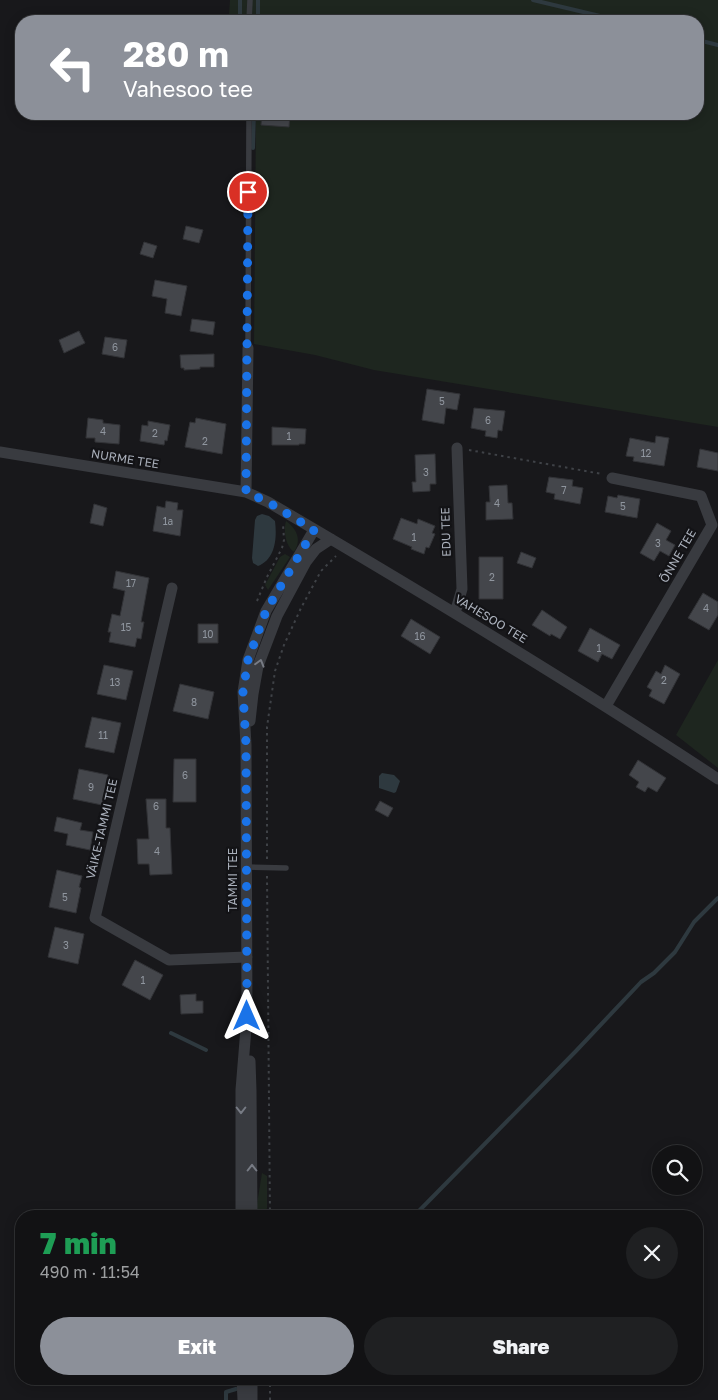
<!DOCTYPE html>
<html lang="en">
<head>
<meta charset="utf-8">
<style>
	:root { --surface:#121214; --page:#1f2022; --text:#f1f3f6; --muted:#9c9ea0; --line:#313234; --accent:#8c9099 }
	body { margin:0; font-family:"Golos Text",sans-serif; background:var(--page); color:var(--text); height:100vh; display:flex; flex-direction:column; font-size:19px; white-space:nowrap }
	* { box-sizing:border-box; margin:0 }
	p { font-size:16px; color:var(--muted) }
	.icon { flex:none; width:28px; height:28px; fill:none; stroke:currentColor; stroke-width:2; stroke-linecap:round; stroke-linejoin:round }
	.map { position:relative; flex:1; overflow:hidden }
	.panel { position:absolute; left:15px; top:1210px; width:688px; height:175px; display:flex; flex-direction:column; background:var(--surface); border-radius:20px; box-shadow:0 2px 12px #0003,0 0 0 1px var(--line) }
	.panel>* { flex:none }
	.guide { position:absolute; left:15px; top:15px; width:689px; height:105px; border-radius:20px; box-shadow:0 2px 12px #0003,0 0 0 1px var(--line); background:#8c9099; color:#fff; overflow:hidden }
	.controls { position:absolute; left:652px; top:1145px; display:grid; gap:10px }
	.controls a { display:grid; place-items:center; width:50px; height:50px; border-radius:50%; background:var(--surface); box-shadow:0 2px 12px #0003,0 0 0 1px var(--line); font-size:25px }
	.pin { position:absolute; display:grid; place-items:center; width:42px; height:42px; color:#fff; margin:-21px; border:2px solid #fff; border-radius:50%; box-shadow:0 1px 5px #0007 }
	.me { position:absolute; width:55px; margin:-28px; rotate:0deg; stroke-linejoin:round; filter:drop-shadow(0 0 4px #0008) }
	.turn { display:flex; align-items:center; gap:18px; height:105px; padding:0 25px; font-size:22px }
	.turn .icon { width:65px; height:65px; stroke-width:2.5 }
	.turn b { display:block; font-size:35px; line-height:42px }
	.round { display:grid; place-items:center; flex:none; width:52px; height:52px; border-radius:26px; background:var(--page) }
	.headline { display:flex; align-items:center; justify-content:space-between; height:85px; padding:0 25px }
	h1 { font-size:30px; font-weight:800; line-height:38px; color:#1e9e55 }
	.action { display:flex; gap:10px; margin-top:auto; padding:10px 25px }
	.action a { flex:1; height:58px; border-radius:30px; background:var(--accent); color:#fff; font-size:20px; font-weight:800; line-height:58px; text-align:center }
	.action a+a { background:var(--page); color:var(--text) }
	.map>svg:first-child { display:block }
	.green { fill:#1e261f }
	.water { fill:#2e393f }
	.lines { fill:none; stroke-linecap:round; stroke-linejoin:round }
	.stream { stroke:#2e393f; stroke-width:4 }
	.building { fill:#44464b; stroke:#323337 }
	.path { stroke:#3f4247; stroke-width:2; stroke-dasharray:2.5 4; stroke-linecap:butt }
	.service { stroke:#393b40; stroke-width:5.5 }
	.minor { stroke:#393b40; stroke-width:11 }
	.oneway { stroke:#777b84 }
	.route { stroke:#1a73e8; stroke-width:9; stroke-dasharray:0 16.2 }
	.labels { text-anchor:middle; stroke-width:4.5; stroke-linejoin:round; paint-order:stroke }
	.number-label { font-size:10px; fill:#90969f }
	.street-label { font-size:12px; fill:#aab0bb; stroke:#131316 }
</style>
</head>
<body>
<div class="map">
<svg width="718" height="1400" viewBox="0 0 718 1400">
	<rect width="100%" height="100%" fill="#18181b"/>
	<!-- green -->
	<path class="green" d="M 230,0 L 718,0 L 718,427 L 374,370 L 315,355 L 254,344 L 256,114 L 698,114 L 698,21 L 227,21 L 229,15 Z
		M 286,521 C 297,529 302,540 294,552 C 286,547 283,531 286,521 Z
		M 285,554 L 290,557 L 268,590 L 265,585 L 280,557 Z
		M 718,660 L 718,768 L 676,735 Z
		M 262,1173 L 267,1176 L 267,1208 L 265,1215 L 257,1216 L 257,1204 Z"/>
	<!-- water -->
	<path class="water" d="M 262,514 L 269,516 L 275,521 C 277,537 276,559 258,566 L 253,563 L 252,558 L 255,520 L 257,516 Z
		M 382,773 L 394,775 L 400,781 L 396,792 L 394,793 L 379,788 L 379,776 Z"/>
	<g class="lines">
		<!-- stream -->
		<path class="stream" d="M 533,0 L 621,21
			M 240,21 L 240,0
			M 258,21 L 258,0
			M 698,40 L 718,45
			M 253,148 L 254,114
			M 171,1033 L 206,1050
			M 414,1216 L 576,1051 L 641,982 L 654,973 L 675,952 L 694,922 L 718,898
			M 226,1400 L 226,1392 L 236,1389"/>
	</g>
	<!-- building -->
	<path class="building" d="M 262,114 L 290,114 L 289,127 L 261,125 Z
		M 186,226 L 203,230 L 199,243 L 183,239 Z
		M 144,242 L 157,246 L 153,258 L 140,254 Z
		M 155,280 L 187,286 L 181,316 L 165,313 L 167,299 L 152,296 Z
		M 192,319 L 215,322 L 213,335 L 190,331 Z
		M 79,331 L 85,343 L 64,353 L 59,340 Z
		M 105,337 L 127,340 L 124,358 L 102,354 Z
		M 214,354 L 214,367 L 200,367 L 200,369 L 184,370 L 184,368 L 181,368 L 180,355 Z
		M 427,389 L 460,394 L 457,410 L 446,408 L 444,424 L 422,420 Z
		M 474,408 L 505,411 L 502,431 L 498,430 L 497,438 L 485,436 L 486,431 L 471,428 Z
		M 88,418 L 103,420 L 103,423 L 120,425 L 119,444 L 95,442 L 95,438 L 86,438 Z
		M 196,418 L 226,424 L 222,454 L 185,447 L 190,422 L 195,423 Z
		M 148,421 L 170,425 L 167,441 L 165,440 L 164,445 L 140,441 L 142,425 L 148,426 Z
		M 272,427 L 306,429 L 305,444 L 299,444 L 299,445 L 272,445 Z
		M 656,436 L 669,438 L 664,466 L 633,461 L 634,457 L 626,456 L 630,438 L 655,443 Z
		M 700,449 L 718,453 L 718,471 L 697,467 Z
		M 435,454 L 436,484 L 430,484 L 430,491 L 413,492 L 412,482 L 416,482 L 415,455 Z
		M 549,477 L 573,480 L 572,486 L 583,488 L 580,504 L 554,499 L 555,494 L 546,492 Z
		M 507,485 L 508,503 L 512,503 L 513,519 L 486,520 L 486,502 L 490,502 L 489,486 Z
		M 618,495 L 640,499 L 637,518 L 605,512 L 608,496 L 617,498 Z
		M 166,501 L 178,503 L 177,510 L 183,510 L 180,536 L 153,531 L 157,506 L 165,508 Z
		M 94,504 L 107,508 L 103,526 L 90,523 Z
		M 401,518 L 417,524 L 418,519 L 435,526 L 432,533 L 435,534 L 429,548 L 426,547 L 424,554 L 411,549 L 412,547 L 393,539 Z
		M 657,523 L 671,531 L 666,540 L 675,545 L 669,556 L 660,551 L 654,561 L 640,553 Z
		M 521,552 L 536,558 L 532,568 L 517,563 Z
		M 479,557 L 503,557 L 503,599 L 479,599 Z
		M 116,571 L 149,578 L 141,622 L 144,622 L 141,639 L 137,638 L 135,647 L 109,642 L 111,632 L 108,632 L 112,614 L 120,616 L 125,591 L 113,588 Z
		M 703,593 L 718,602 L 718,615 L 709,630 L 688,618 Z
		M 542,610 L 567,627 L 560,639 L 551,634 L 550,636 L 532,625 Z
		M 411,619 L 440,637 L 430,654 L 401,636 Z
		M 198,624 L 218,624 L 218,643 L 198,643 Z
		M 590,628 L 620,645 L 612,659 L 602,654 L 598,662 L 578,651 Z
		M 104,665 L 133,671 L 126,700 L 97,694 Z
		M 665,665 L 680,674 L 664,704 L 649,696 L 652,690 L 647,687 L 656,671 L 661,674 Z
		M 180,684 L 214,692 L 208,719 L 173,711 Z
		M 92,717 L 121,723 L 114,753 L 85,747 Z
		M 174,759 L 196,759 L 196,802 L 173,802 Z
		M 638,760 L 666,778 L 657,792 L 648,787 L 645,792 L 636,787 L 639,782 L 629,775 Z
		M 79,769 L 108,775 L 102,805 L 73,799 Z
		M 146,799 L 166,799 L 166,828 L 170,828 L 172,874 L 150,875 L 149,864 L 138,864 L 137,839 L 149,839 Z
		M 380,801 L 393,808 L 388,817 L 375,810 Z
		M 57,817 L 82,823 L 80,830 L 93,832 L 90,850 L 66,845 L 68,834 L 54,831 Z
		M 57,870 L 82,876 L 79,887 L 81,888 L 76,913 L 49,907 Z
		M 55,927 L 84,934 L 78,964 L 48,957 Z
		M 135,960 L 163,975 L 150,1000 L 122,985 Z
		M 196,994 L 196,1001 L 203,1001 L 203,1013 L 181,1014 L 180,995 Z"/>
	<g class="lines">
		<!-- path -->
		<path class="path" d="M 469,450 L 602,474
			M 257,601 L 267,577 L 282,548 L 284,540 L 283,524
			M 267,859 L 267,727 L 275,671 L 284,645 L 301,608 L 321,571 L 336,556
			M 267,876 L 270,1216
			M 270,1400 L 270,1379"/>
		<!-- service -->
		<path class="service" d="M 249,21 L 250,0
			M 248,348 L 249,114
			M 247,867 L 286,868"/>
		<!-- minor -->
		<path class="minor" d="M 0,452 L 246,492 L 268,502 C 420,591 571,682 718,779
			M 246,492 L 248,348
			M 172,588 L 95,918 L 169,960 L 247,957
			M 455,613 L 462,589 L 457,448
			M 606,706 L 712,525 L 701,496 L 612,478
			M 250,721 L 253,694 L 258,666 L 277,616 L 306,562 L 316,549 L 331,539
			M 250,1061 L 251,1091 L 252,1216
			M 241,1216 L 241,1090 L 247,1016 L 246,745 L 243,692 L 248,660 L 266,611 L 314,530
			M 242,1379 L 243,1400
			M 252,1400 L 252,1379"/>
	</g>
	<!-- one-way arrows -->
	<defs><path id="oneway-chevron" d="M-2-3.5L2.5 0L-2 3.5" fill="none" stroke-width="1.6" stroke-linecap="round" stroke-linejoin="round" transform="scale(1.25)"/></defs>
	<g class="oneway">
		<use href="#oneway-chevron" transform="translate(260 663) rotate(-74)"/>
		<use href="#oneway-chevron" transform="translate(241 1110) rotate(90)"/>
		<use href="#oneway-chevron" transform="translate(252 1168) rotate(-90)"/>
	</g>
	<g class="lines">
		<!-- route -->
		<path class="route" d="M 247,1016 L 246,745 L 243,692 L 248,660 L 266,611 L 314,530 L 268,502 L 246,492 L 248,192"/>
	</g>
	<g class="labels">
		<!-- number labels -->
		<g class="number-label">
			<text x="115" y="351">6</text>
			<text x="442" y="405">5</text>
			<text x="488" y="424">6</text>
			<text x="103" y="435">4</text>
			<text x="155" y="437">2</text>
			<text x="289" y="440">1</text>
			<text x="205" y="445">2</text>
			<text x="646" y="457">12</text>
			<text x="426" y="476">3</text>
			<text x="564" y="494">7</text>
			<text x="497" y="507">4</text>
			<text x="623" y="510">5</text>
			<text x="168" y="525">1a</text>
			<text x="414" y="541">1</text>
			<text x="658" y="547">3</text>
			<text x="492" y="581">2</text>
			<text x="131" y="587">17</text>
			<text x="706" y="612">4</text>
			<text x="126" y="631">15</text>
			<text x="208" y="638">10</text>
			<text x="420" y="640">16</text>
			<text x="599" y="652">1</text>
			<text x="664" y="684">2</text>
			<text x="115" y="686">13</text>
			<text x="194" y="706">8</text>
			<text x="103" y="739">11</text>
			<text x="185" y="779">6</text>
			<text x="91" y="791">9</text>
			<text x="156" y="810">6</text>
			<text x="157" y="855">4</text>
			<text x="65" y="901">5</text>
			<text x="66" y="949">3</text>
			<text x="143" y="984">1</text>
		</g>
		<!-- street labels -->
		<g class="street-label">
			<text transform="translate(125 459) rotate(9)" y="4">NURME TEE</text>
			<text transform="translate(446 532) rotate(-92)" y="4">EDU TEE</text>
			<text transform="translate(678 556) rotate(-60)" y="4">ÕNNE TEE</text>
			<text transform="translate(491 619) rotate(31)" y="4">VAHESOO TEE</text>
			<text transform="translate(102 829) rotate(-77)" y="4">VÄIKE-TAMMI TEE</text>
			<text transform="translate(233 880) rotate(-90)" y="4">TAMMI TEE</text>
		</g>
	</g>
</svg>
<div class="controls">
<a><svg class="icon" aria-label="search" viewBox="0 0 24 24"><circle cx="10" cy="10" r="6"/><path d="M15 15l6 6"/></svg></a>
</div>
<div class="pin" style="left:248px;top:192px;background:#d93025"><svg class="icon" aria-label="arrive" viewBox="0 0 24 24"><path d="M6 21V4h12l-3 4 3 4H6"/></svg></div>
<svg class="me" style="left:247px;top:1016px" viewBox="-20 -20 40 40"><path d="M0-17L14 15 0 8-14 15z" fill="#1a73e8" stroke="#fff" stroke-width="4"/></svg>
<div class="guide">
<div class="turn"><svg class="icon" aria-label="left" viewBox="0 0 24 24"><path d="M17 20v-9H6M10 6l-5 5 5 5"/></svg><div><b>280 m</b>Vahesoo tee</div></div>
</div>
<section class="panel">
<div class="headline"><div><h1>7 min</h1><p>490 m · 11:54</p></div><a class="round"><svg class="icon" aria-label="close" viewBox="0 0 24 24"><path d="M6 6l12 12M18 6L6 18"/></svg></a></div>
<div class="action"><a>Exit</a><a>Share</a></div>
</section>
</div>
</body>
</html>
